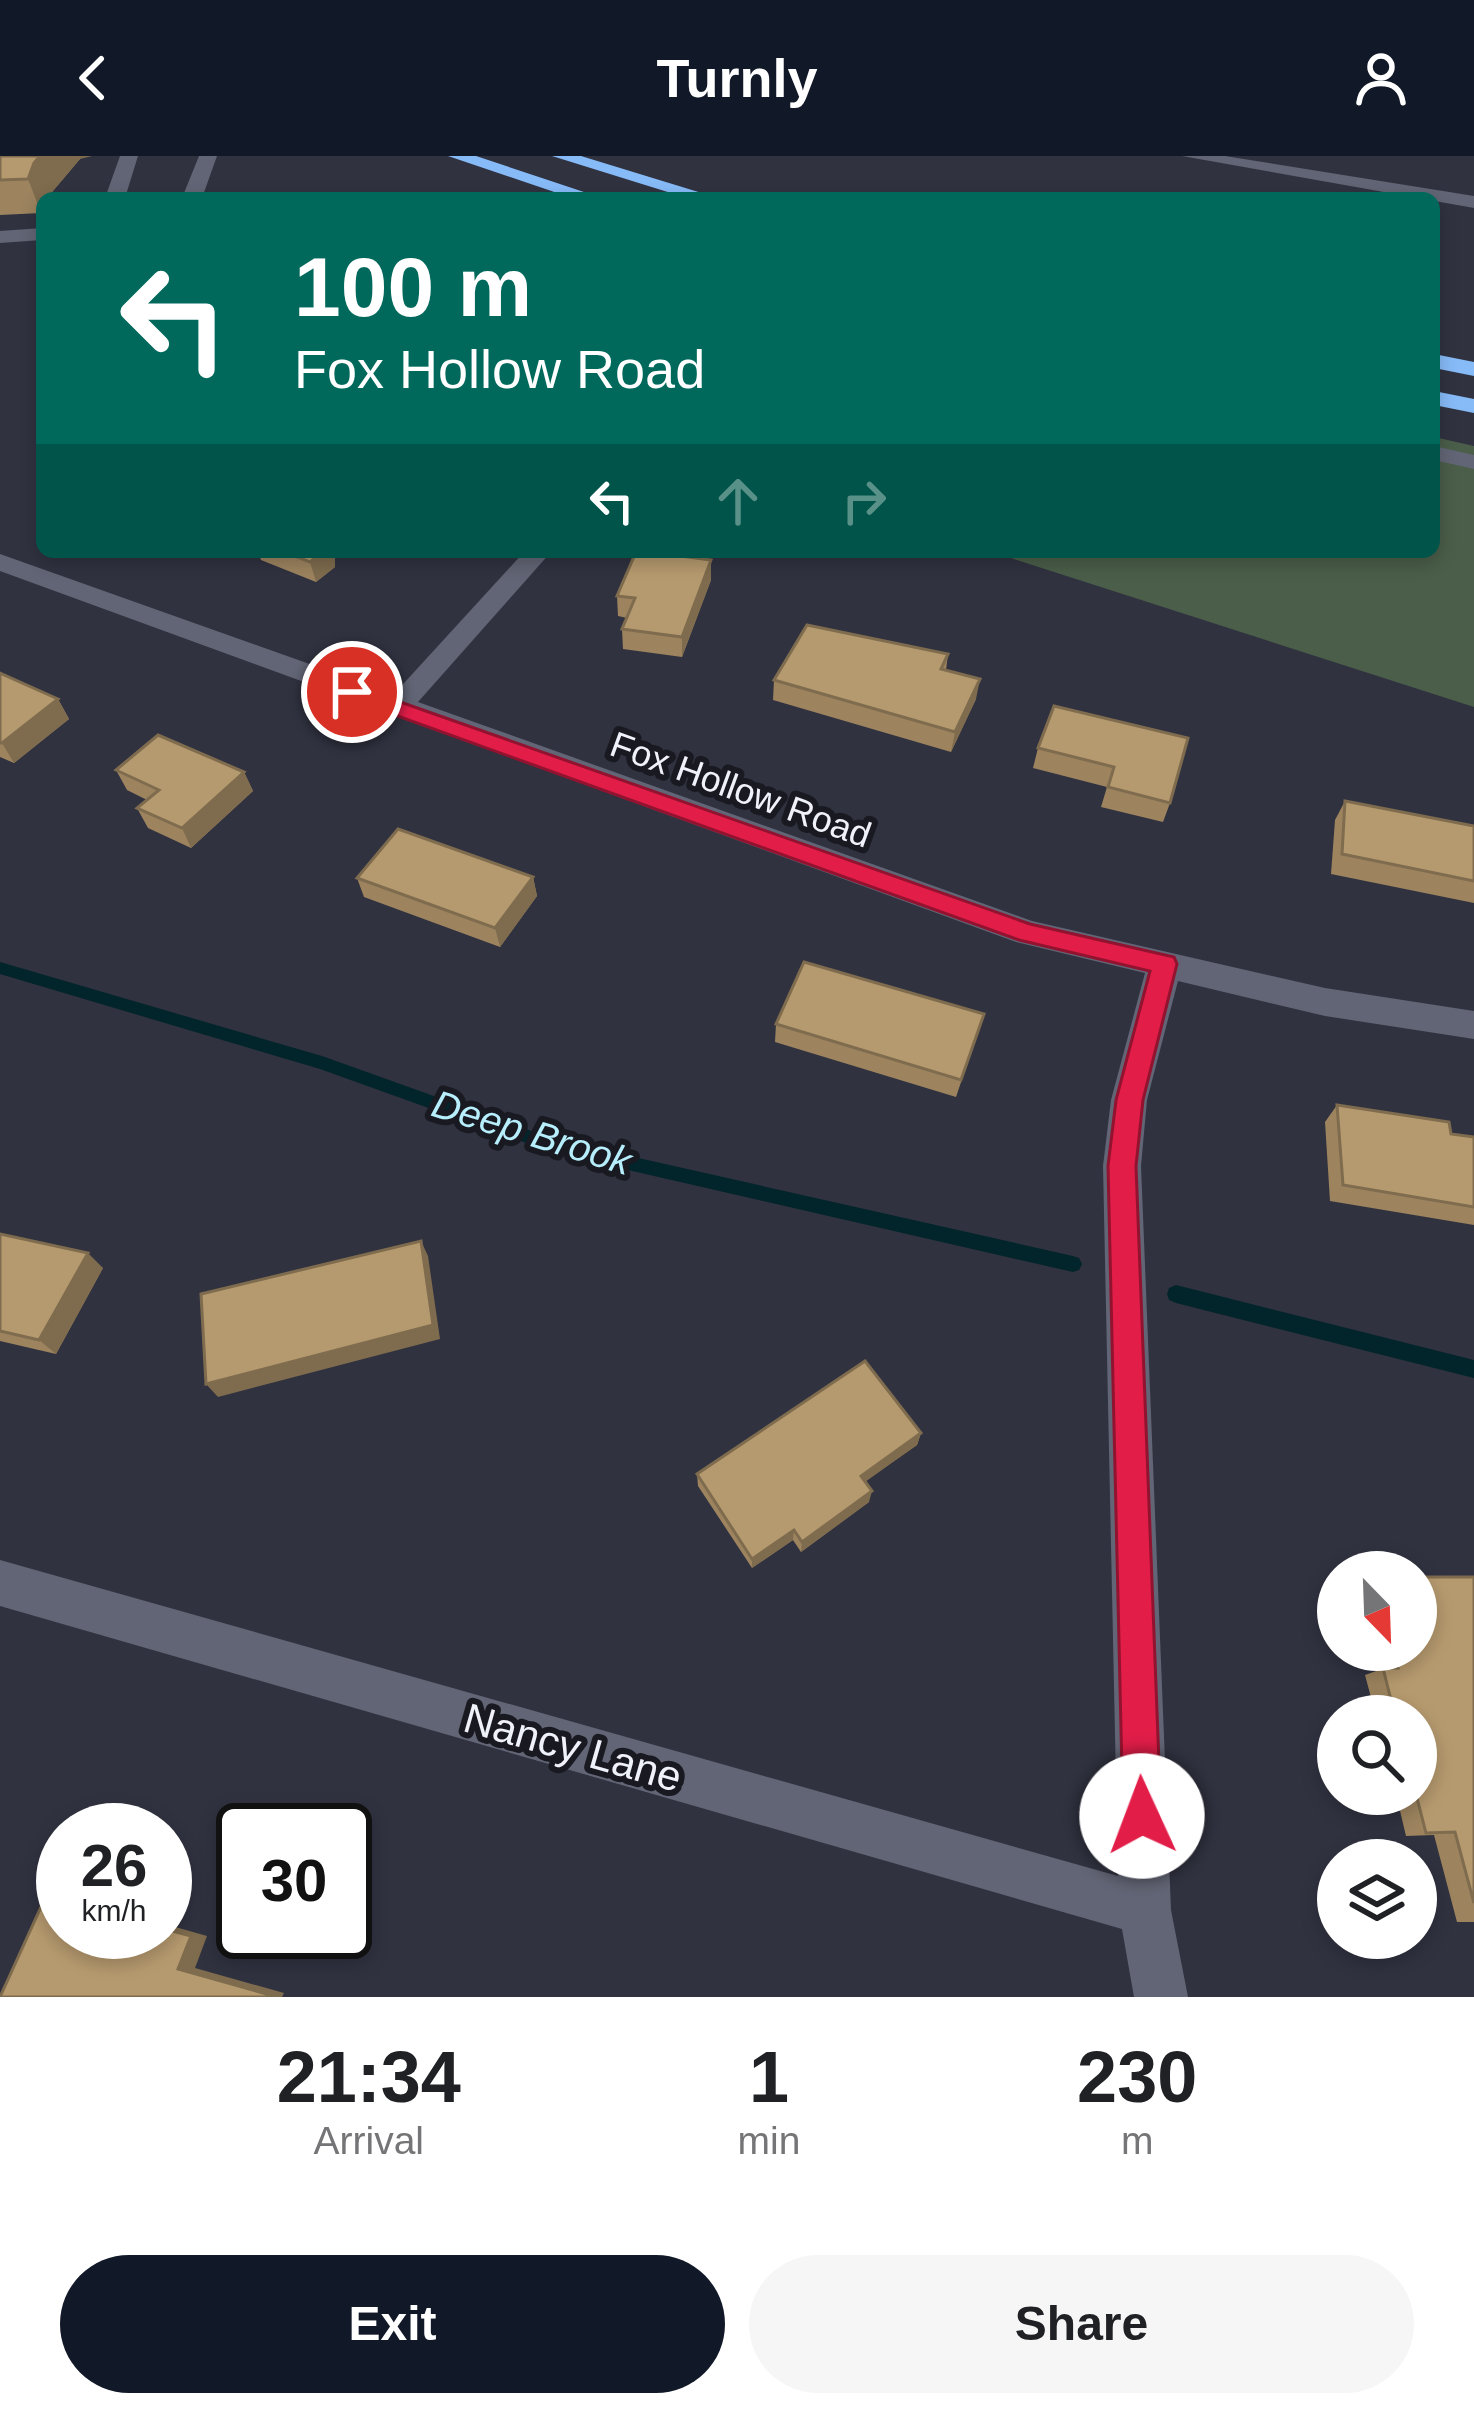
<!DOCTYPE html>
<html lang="en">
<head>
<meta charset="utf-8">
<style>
	:root { --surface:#fff; --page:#f6f6f6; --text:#202124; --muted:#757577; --accent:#111827 }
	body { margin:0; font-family:Helvetica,sans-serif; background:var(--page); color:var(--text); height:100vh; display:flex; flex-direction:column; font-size:45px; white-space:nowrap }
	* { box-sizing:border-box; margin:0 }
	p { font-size:39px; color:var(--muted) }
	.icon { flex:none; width:66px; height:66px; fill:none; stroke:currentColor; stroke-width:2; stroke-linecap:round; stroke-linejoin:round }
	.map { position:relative; height:1841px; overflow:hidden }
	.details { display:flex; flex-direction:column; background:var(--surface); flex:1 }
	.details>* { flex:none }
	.hud { position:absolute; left:36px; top:36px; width:1404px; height:366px; border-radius:18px; box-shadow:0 6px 18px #0003; background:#00695c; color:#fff; overflow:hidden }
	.needle { width:78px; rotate:157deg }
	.controls { position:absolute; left:1317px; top:1395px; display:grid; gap:24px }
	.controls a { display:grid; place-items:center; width:120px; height:120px; border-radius:50%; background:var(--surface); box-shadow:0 6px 18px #0003; font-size:60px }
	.speed { position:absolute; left:36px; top:1647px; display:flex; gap:24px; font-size:60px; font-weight:700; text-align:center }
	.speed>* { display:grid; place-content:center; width:156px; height:156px; border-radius:50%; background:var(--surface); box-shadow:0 6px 18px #0003; line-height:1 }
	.speed small { font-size:30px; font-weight:400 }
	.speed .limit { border:6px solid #111; border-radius:18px; background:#fff; color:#111 }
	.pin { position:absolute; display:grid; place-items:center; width:102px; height:102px; color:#fff; margin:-51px; border:6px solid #fff; border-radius:50%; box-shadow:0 3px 12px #0007 }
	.me { position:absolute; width:132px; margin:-66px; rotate:358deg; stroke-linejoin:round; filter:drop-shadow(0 0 9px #0008) }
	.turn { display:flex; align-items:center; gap:42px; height:252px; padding:0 60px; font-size:54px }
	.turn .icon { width:156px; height:156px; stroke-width:2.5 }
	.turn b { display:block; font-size:84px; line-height:102px }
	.lanes { display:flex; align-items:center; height:114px; padding:0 60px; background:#0003; justify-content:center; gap:60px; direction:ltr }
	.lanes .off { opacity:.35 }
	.eta { display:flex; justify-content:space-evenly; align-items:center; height:204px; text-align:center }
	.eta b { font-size:72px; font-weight:600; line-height:84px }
	.cta { display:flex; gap:24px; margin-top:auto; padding:24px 60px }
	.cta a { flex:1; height:138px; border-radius:72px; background:var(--accent); color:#fff; font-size:48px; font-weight:600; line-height:138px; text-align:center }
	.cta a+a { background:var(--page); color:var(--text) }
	header { display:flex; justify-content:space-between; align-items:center; height:156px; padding:0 60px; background:var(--accent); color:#fff; font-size:54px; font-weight:600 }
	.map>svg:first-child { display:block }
	.green { fill:#4a5e49 }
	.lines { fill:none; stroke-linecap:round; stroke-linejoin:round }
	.stream { fill:#02242b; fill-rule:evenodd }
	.minor { fill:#626575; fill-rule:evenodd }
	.highway { fill:#87bbf8; fill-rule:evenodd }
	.wall { fill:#9d845f }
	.shaded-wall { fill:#7f6c4e }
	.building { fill:#b69a6f; stroke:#7f6c4e; stroke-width:3 }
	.route { fill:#e11d48; stroke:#92132f; stroke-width:3 }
	.labels { text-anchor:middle; stroke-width:12; stroke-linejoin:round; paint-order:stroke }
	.street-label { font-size:36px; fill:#f0f2fb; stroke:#191a21 }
	.water-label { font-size:39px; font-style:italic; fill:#b7eefc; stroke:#191a21 }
	.near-street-label { font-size:42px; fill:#f0f2fb; stroke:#191a21 }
</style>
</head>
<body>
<header><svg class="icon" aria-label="back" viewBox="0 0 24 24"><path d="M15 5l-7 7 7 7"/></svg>Turnly<svg class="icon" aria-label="person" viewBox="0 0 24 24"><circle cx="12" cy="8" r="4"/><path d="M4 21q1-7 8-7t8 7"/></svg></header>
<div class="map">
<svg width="1474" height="1841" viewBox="0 0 1474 1841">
	<rect width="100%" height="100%" fill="#303240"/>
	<!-- green -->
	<path class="green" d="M 1434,281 L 1474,290 L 1474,551 L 992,396 L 1434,396 Z"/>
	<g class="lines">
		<!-- stream -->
		<path class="stream" d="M 0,806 L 322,900 L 554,983 L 1073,1100 L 1079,1102 L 1082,1108 L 1079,1114 L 1073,1116 L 554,997 L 320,913 L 0,818 Z
			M 1176,1129 L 1474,1204 L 1474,1222 L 1176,1147 L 1169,1144 L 1167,1138 L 1169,1132 Z"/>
		<!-- minor -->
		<path class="minor" d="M 120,0 L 138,0 L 125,42 L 105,42 Z
			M 199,0 L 217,0 L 202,42 L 182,42 Z
			M 1182,0 L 1225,0 L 1474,40 L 1474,52 Z
			M 42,72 L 42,84 L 0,87 L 0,75 Z
			M 1434,290 L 1474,299 L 1474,313 L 1434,304 Z
			M 524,396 L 551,396 L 418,546 L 1032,765 L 1325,832 L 1474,855 L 1474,883 L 1325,860 L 1178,825 L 1147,944 L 1141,1010 L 1171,1754 L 1188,1841 L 1134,1841 L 1122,1773 L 0,1450 L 0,1404 L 1118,1720 L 1103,1010 L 1111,944 L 1145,817 L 1016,786 L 0,415 L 0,398 L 394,538 Z"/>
		<!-- highway -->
		<path class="highway" d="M 448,0 L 476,0 L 602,42 L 572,42 Z
			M 552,0 L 581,0 L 718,42 L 687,42 Z
			M 1434,198 L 1474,206 L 1474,220 L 1434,212 Z
			M 1434,235 L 1474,243 L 1474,257 L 1434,249 Z"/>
	</g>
	<!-- wall -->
	<path class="wall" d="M 0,0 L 80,3 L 47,42 L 41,57 L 0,59 Z
		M 258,396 L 335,396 L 335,411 L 316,426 L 261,404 Z
		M 711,424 L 682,501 L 623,493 L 622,473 L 627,462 L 618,460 L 617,440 Z
		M 948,498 L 946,514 L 976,543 L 951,596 L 773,544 L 774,524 Z
		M 0,517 L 58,543 L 69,563 L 14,607 L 0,601 Z
		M 1054,550 L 1170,647 L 1163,666 L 1101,651 L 1107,631 L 1033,612 L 1038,592 Z
		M 116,614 L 244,616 L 253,635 L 191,692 L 148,672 L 137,652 L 147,644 L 127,634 Z
		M 1345,645 L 1474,670 L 1474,747 L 1331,718 L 1335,664 Z
		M 533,721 L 537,740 L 500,791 L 364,741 L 357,722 Z
		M 984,858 L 956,941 L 775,886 L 776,868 Z
		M 1337,949 L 1451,978 L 1474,981 L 1474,1069 L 1330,1045 L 1325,966 Z
		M 0,1078 L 103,1112 L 56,1198 L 0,1185 Z
		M 921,1277 L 917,1289 L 865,1325 L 869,1346 L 801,1396 L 793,1384 L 752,1412 L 698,1330 L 697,1318 Z
		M 1474,1421 L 1474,1766 L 1457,1766 L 1434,1679 L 1406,1680 L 1396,1638 L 1416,1638 L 1416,1560 L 1376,1560 L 1365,1519 L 1379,1514 L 1374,1494 L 1416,1494 Z"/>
	<!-- shaded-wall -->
	<path class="shaded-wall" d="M 40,0 L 92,0 L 80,3 L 47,42 L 42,42 L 41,57 L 28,23 L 34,7 Z
		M 322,396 L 335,396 L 335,411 L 316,426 L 310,406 Z
		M 711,404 L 711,424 L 682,501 L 682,481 Z
		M 980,523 L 976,543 L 951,596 L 955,576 Z
		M 58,543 L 69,563 L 14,607 L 2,587 Z
		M 244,616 L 253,635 L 191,692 L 182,672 Z
		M 533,721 L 537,740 L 500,791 L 495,772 Z
		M 421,1085 L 428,1100 L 440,1183 L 218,1241 L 206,1228 Z
		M 88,1097 L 103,1112 L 56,1198 L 39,1184 Z
		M 921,1277 L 917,1289 L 858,1331 L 861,1320 Z
		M 872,1335 L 869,1346 L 801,1396 L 802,1386 Z
		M 794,1374 L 793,1384 L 752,1412 L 752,1403 Z
		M 165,1768 L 207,1780 L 195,1812 L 284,1837 L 282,1841 L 269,1841 L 178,1813 Z"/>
	<!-- building -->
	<path class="building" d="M 0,0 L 40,0 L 34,7 L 28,23 L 0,24 Z
		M 285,396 L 322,396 L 310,406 Z
		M 636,396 L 650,396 L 711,404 L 682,481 L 622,473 L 635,442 L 617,440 Z
		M 807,469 L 948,498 L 941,513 L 980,523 L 955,576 L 774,524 Z
		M 0,517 L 58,543 L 2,587 L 0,587 Z
		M 1054,550 L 1188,582 L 1170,647 L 1108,631 L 1114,611 L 1038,592 Z
		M 158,579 L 244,616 L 182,672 L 137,652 L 159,634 L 116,614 Z
		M 1345,645 L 1474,670 L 1474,725 L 1342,698 Z
		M 398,673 L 533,721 L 495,772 L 357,722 Z
		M 804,806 L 984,858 L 961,924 L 776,868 Z
		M 1337,949 L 1449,966 L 1451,978 L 1474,981 L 1474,1051 L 1343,1029 Z
		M 0,1078 L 88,1097 L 39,1184 L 0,1175 Z
		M 421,1085 L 433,1169 L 206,1228 L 201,1138 Z
		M 865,1205 L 921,1277 L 861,1320 L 872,1335 L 802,1386 L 794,1374 L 752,1403 L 697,1318 Z
		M 1416,1421 L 1474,1421 L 1474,1747 L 1455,1676 L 1426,1677 L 1416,1638 L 1416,1560 L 1395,1560 L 1383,1512 L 1398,1512 L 1393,1494 L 1416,1494 Z
		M 46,1740 L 63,1744 L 63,1776 L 165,1776 L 165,1773 L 191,1780 L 178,1813 L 270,1839 L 269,1841 L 0,1841 Z"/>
	<!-- route -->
	<path class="route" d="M 352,529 L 1030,768 L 1174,801 L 1177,808 L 1143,944 L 1136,1010 L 1161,1660 L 1155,1674 L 1142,1680 L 1128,1674 L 1123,1660 L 1108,1010 L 1116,944 L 1150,815 L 1019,784 L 345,541 L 342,536 Z"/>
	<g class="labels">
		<!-- street labels -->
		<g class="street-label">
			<text transform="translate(741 633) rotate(20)" y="13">Fox Hollow Road</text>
		</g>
		<!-- water labels -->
		<g class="water-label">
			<text transform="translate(532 976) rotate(17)" y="14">Deep Brook</text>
		</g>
		<!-- near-street labels -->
		<g class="near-street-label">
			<text transform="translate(573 1591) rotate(16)" y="15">Nancy Lane</text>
		</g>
	</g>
</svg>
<div class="controls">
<a><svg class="needle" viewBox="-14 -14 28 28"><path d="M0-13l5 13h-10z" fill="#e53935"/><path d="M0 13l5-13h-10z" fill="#757577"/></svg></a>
<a><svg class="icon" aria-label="search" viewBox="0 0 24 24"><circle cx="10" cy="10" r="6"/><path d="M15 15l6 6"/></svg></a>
<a><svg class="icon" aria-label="layers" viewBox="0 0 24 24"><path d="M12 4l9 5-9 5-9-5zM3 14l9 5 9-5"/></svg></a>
</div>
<div class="speed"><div>26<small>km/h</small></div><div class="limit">30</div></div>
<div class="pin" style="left:352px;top:536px;background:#d93025"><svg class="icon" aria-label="arrive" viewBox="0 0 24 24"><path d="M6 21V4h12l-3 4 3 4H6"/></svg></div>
<svg class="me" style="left:1142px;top:1660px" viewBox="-20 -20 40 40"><circle r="19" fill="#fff"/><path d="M0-13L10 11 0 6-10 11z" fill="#e11d48"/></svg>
<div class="hud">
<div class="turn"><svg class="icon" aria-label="left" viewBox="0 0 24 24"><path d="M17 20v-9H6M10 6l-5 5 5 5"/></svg><div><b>100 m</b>Fox Hollow Road</div></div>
<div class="lanes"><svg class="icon" aria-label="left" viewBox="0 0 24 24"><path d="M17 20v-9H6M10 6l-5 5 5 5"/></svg><svg class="icon off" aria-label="ahead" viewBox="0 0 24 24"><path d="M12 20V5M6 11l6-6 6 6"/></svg><svg class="icon off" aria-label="right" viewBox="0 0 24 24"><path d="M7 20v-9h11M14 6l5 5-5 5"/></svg></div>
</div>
</div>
<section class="details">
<div class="eta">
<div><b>21:34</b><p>Arrival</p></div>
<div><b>1</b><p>min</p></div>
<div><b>230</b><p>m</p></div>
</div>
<div class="cta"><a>Exit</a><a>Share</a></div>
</section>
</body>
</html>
